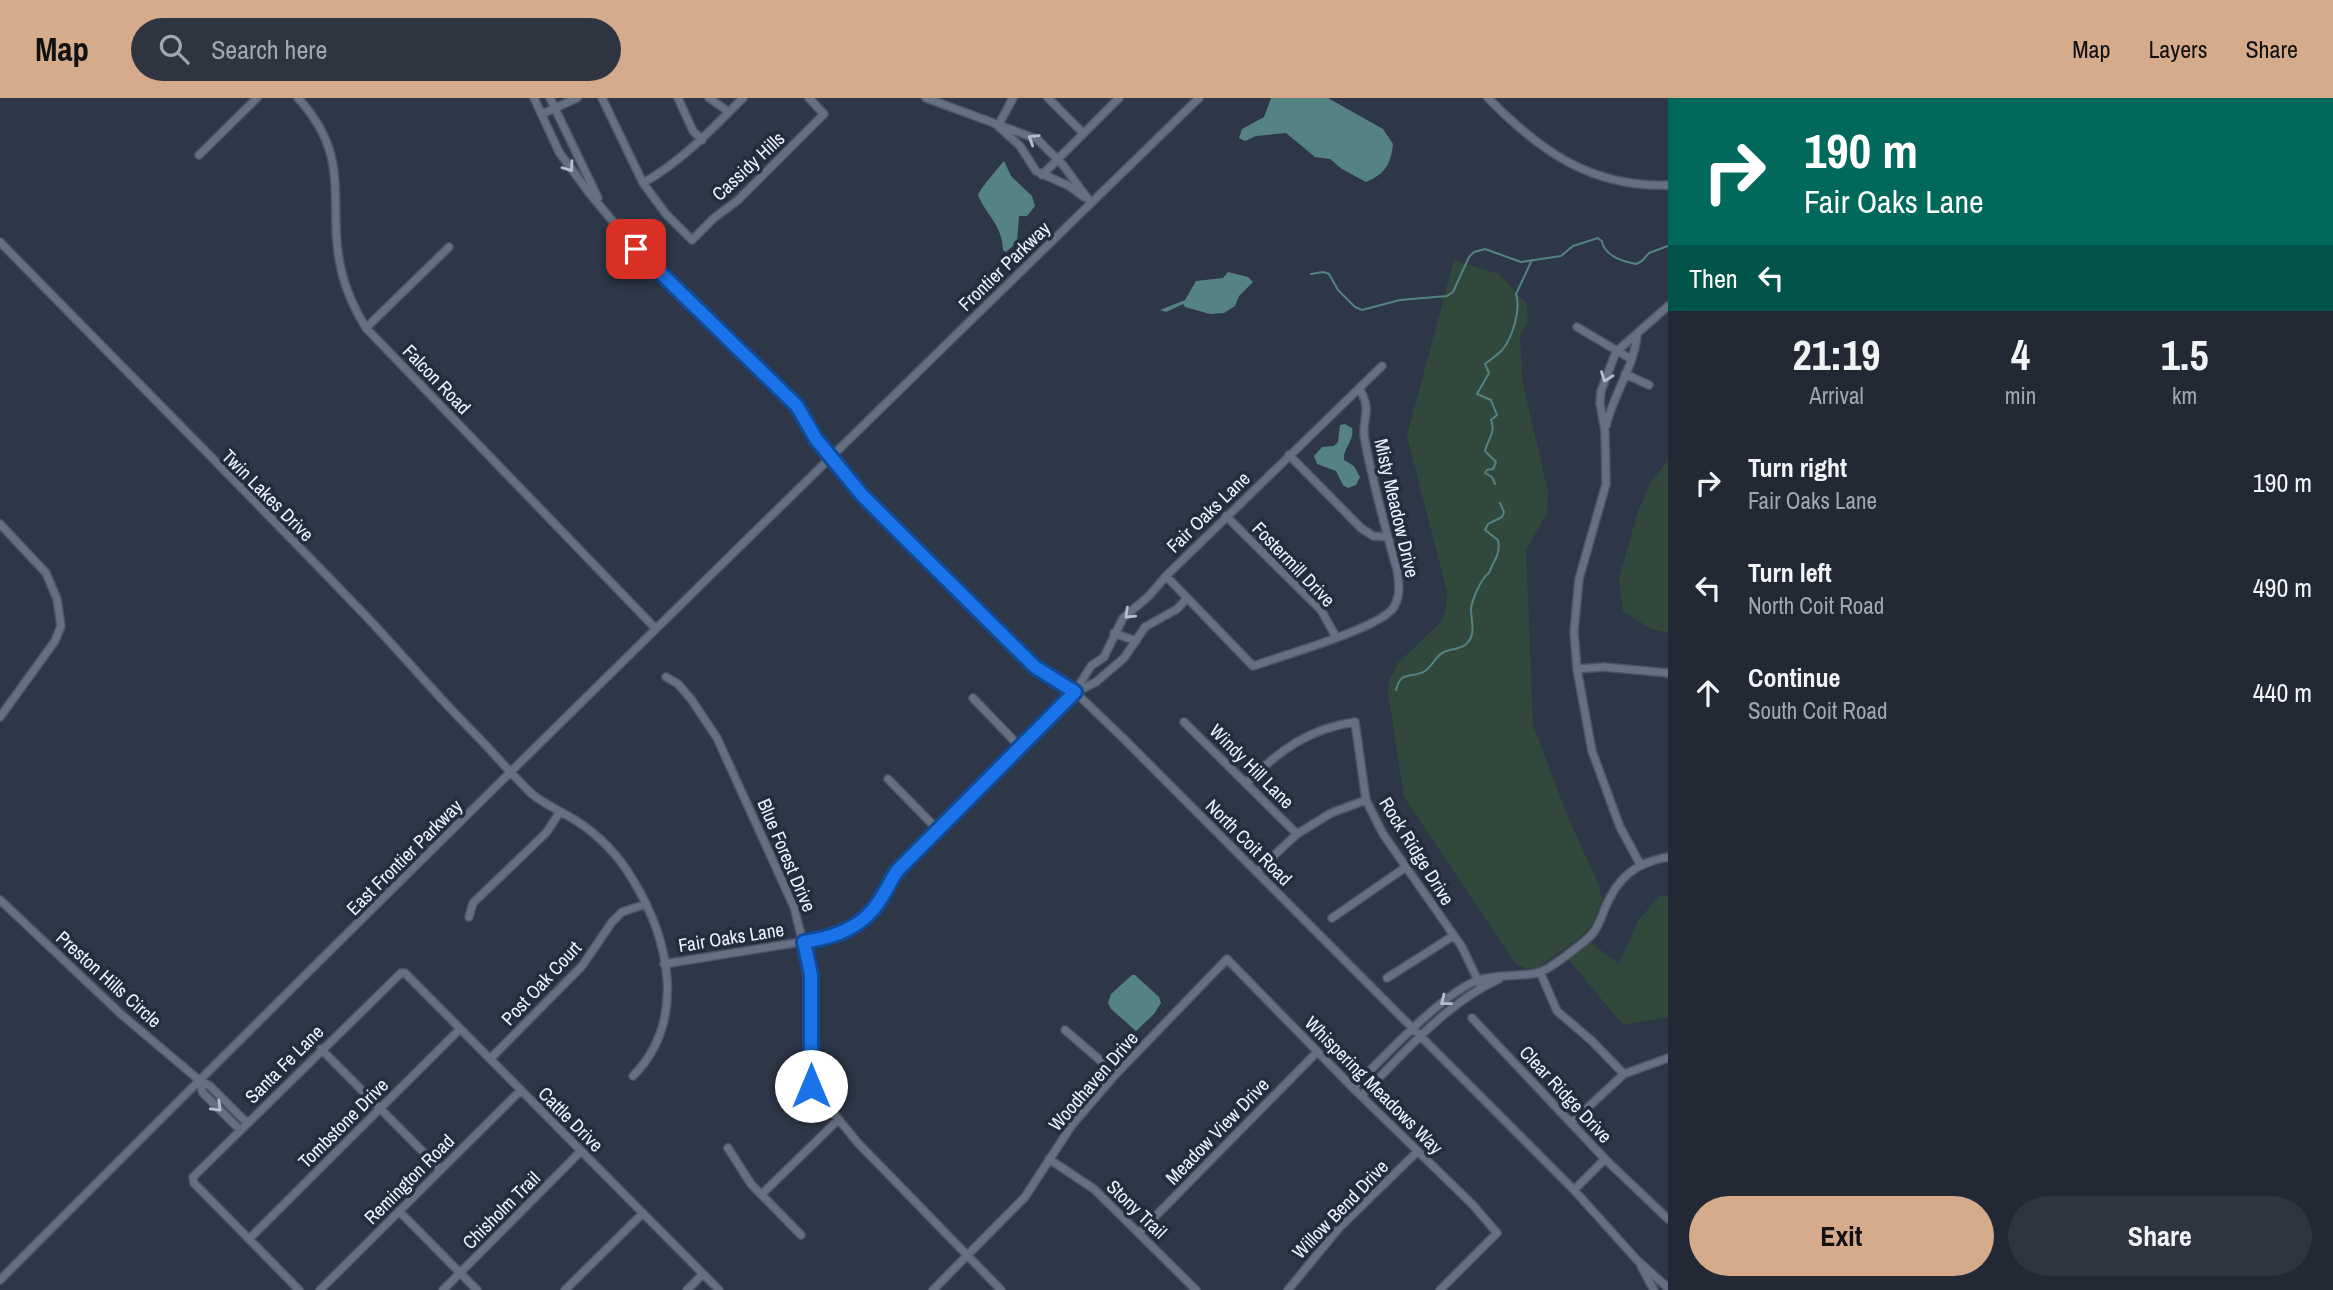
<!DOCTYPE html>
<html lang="en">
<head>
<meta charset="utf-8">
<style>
	:root { --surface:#222935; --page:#2e3541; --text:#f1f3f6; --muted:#a2a6ad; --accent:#d6ab8b }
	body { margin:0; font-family:"Archivo Narrow",sans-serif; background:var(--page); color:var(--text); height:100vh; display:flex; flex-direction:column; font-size:26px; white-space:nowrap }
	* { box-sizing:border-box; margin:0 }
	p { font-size:23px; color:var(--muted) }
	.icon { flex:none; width:38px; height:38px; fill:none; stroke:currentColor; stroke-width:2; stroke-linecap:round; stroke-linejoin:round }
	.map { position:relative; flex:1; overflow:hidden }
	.details { display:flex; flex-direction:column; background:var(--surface); width:665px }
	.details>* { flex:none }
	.top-card { background:#00695c; color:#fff; overflow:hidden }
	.pin { position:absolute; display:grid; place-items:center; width:60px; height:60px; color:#fff; margin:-30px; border-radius:14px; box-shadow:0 4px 10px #0006 }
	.me { position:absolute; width:77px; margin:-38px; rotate:0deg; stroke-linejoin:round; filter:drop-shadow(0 0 5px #0008) }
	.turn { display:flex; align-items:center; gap:24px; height:147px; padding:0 21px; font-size:32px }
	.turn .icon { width:91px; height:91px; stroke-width:2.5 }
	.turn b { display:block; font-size:49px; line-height:60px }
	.then { display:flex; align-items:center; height:66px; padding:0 21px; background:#0003; gap:14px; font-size:26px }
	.eta { display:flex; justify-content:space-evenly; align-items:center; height:119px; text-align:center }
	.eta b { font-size:42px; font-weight:700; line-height:49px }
	.action { display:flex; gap:14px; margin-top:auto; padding:14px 21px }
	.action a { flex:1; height:80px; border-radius:42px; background:var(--accent); color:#111; font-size:28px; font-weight:700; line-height:80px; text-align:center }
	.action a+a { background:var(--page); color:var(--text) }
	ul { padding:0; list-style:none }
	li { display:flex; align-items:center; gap:21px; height:105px; padding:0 21px }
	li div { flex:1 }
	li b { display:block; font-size:26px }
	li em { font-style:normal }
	header { display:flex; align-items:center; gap:42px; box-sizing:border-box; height:98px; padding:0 35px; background:var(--accent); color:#111 }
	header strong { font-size:33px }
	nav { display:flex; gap:38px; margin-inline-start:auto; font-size:24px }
	.search { width:490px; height:63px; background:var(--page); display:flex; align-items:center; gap:18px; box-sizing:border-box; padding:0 24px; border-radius:38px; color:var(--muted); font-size:26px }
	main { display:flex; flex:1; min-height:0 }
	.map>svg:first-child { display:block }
	.green { fill:#32483c }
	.water { fill:#558282 }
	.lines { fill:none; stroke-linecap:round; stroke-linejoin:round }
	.stream { stroke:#558282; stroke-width:2 }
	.minor-casing { stroke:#4d5563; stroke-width:10 }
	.minor { stroke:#657083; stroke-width:7 }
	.oneway { stroke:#b6bfcd }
	.route-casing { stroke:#114b97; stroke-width:18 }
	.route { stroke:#1a73e8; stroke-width:12 }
	.labels { text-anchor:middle; stroke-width:7; stroke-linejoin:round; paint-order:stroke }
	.street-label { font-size:19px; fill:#ecf3fe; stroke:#232d3c }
</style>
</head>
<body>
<header>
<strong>Map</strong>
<div class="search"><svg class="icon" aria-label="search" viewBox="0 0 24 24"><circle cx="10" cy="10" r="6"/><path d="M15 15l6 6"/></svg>Search here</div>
<nav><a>Map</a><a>Layers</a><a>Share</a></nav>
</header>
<main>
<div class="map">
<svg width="1668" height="1192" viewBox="0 0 1668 1192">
	<rect width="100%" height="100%" fill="#2d3747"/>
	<!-- green -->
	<path class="green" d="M 1454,162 L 1499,176 L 1527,206 L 1528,224 L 1520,238 L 1522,281 L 1548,394 L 1547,416 L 1526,451 L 1533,627 L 1567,717 L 1599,787 L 1602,801 L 1593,826 L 1577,842 L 1538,869 L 1527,871 L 1516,866 L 1404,699 L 1388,594 L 1389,582 L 1398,565 L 1441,524 L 1446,513 L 1447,494 L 1407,338 Z
		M 1668,362 L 1668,535 L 1651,531 L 1623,513 L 1619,480 L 1638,413 L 1651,384 Z
		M 1659,798 L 1668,798 L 1668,919 L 1623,927 L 1568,861 L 1591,845 L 1619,866 L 1638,823 Z"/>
	<!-- water -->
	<path class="water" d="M 1271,0 L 1328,0 L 1383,31 L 1393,46 C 1391,66 1385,76 1366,84 L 1342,71 L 1330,61 L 1315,59 L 1286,35 L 1256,38 L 1245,43 L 1239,40 L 1242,31 L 1264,19 Z
		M 1004,63 L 1011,78 L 1032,98 L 1035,108 L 1027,118 L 1019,118 L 1017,144 L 1006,154 L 1003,152 C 1002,126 987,119 978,97 C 980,91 999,69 1004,63 Z
		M 1228,174 L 1248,179 L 1253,184 L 1239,198 L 1235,208 L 1224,215 L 1210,216 L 1185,209 L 1183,206 L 1166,214 L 1160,212 L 1185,202 L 1196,183 L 1223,180 Z
		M 1345,326 L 1352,330 C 1355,343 1343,349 1344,362 L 1354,368 L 1360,379 L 1356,387 L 1348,390 L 1343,387 L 1336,373 L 1317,366 L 1314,358 L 1322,349 L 1334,348 L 1338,344 L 1340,327 Z
		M 1132,877 L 1135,877 L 1159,899 L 1161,905 L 1154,916 L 1136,933 L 1111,911 L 1108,905 L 1111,896 Z"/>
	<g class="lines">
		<!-- stream -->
		<path class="stream" d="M 1311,176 L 1323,174 L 1329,176 L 1338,192 L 1355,209 L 1362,212 L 1400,202 L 1447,198 L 1453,194 L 1469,159 L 1474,154 L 1485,151 L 1521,164 L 1561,158 L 1573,148 L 1598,140 C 1606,147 1599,139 1604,149 C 1610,160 1625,164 1636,166 L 1642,163 L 1649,155 L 1668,148
			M 1495,386 L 1492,379 L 1485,375 L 1487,372 L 1493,371 L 1496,364 L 1485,353 C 1488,340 1496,335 1491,322 L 1497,317 L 1491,302 L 1477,296 L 1489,275 L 1485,266 C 1491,261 1498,257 1503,251 C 1513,238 1521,211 1516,196 L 1532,162
			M 1396,592 C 1401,571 1413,581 1425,573 C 1433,568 1435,558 1444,554 C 1450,551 1460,551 1465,547 C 1477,538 1471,523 1471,511 C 1472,502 1481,480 1489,475 C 1493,463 1501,457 1498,442 L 1485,432 L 1488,426 L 1502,419 L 1504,414 L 1500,405"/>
		<!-- minor casing -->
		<g class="minor-casing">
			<path id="minor" d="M 298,0 C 355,62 325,107 342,175 C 347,196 355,212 366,230 L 656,531
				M 534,0 L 559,54 L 590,96 L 636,151 L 797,308 L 816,341 L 862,397 L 906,441 L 1035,569 L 1075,594 L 1122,639 L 1574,1092 L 1637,1162 L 1668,1190
				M 550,0 L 598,100
				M 602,0 L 643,85 L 666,116 L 692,142 L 714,120 L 738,102 L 824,16 L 809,0
				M 678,0 L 693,33 L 702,42
				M 709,0 L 729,14
				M 926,0 L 1037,41 L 1063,67 L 1091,105
				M 1048,0 L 1083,35
				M 1488,0 C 1539,52 1591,90 1668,87
				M 542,16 L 577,0
				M 998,28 L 1020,48 L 1036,73 L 1069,88 L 1084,99
				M 998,28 L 1013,0
				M 199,57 L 257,0
				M 1042,77 L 1119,0
				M 643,85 C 682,63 712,31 743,0
				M 0,144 C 121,268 244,391 364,516 C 401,555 436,597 474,635 C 494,655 512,677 532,696 C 545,707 561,713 575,722 C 599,737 619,758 633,782 C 670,843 687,923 633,978
				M 1577,229 L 1631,261
				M 366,230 L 449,149
				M 1625,276 L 1649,287
				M 1606,328 C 1613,297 1634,269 1637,237
				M 1289,357 L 1361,430 L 1373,438 L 1387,439
				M 1226,418 L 1321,512 L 1336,539
				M 0,426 L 46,475 L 57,501 L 61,528 L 55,543 L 0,619
				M 1166,478 L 1253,568 C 1281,558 1381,530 1394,509 C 1401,496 1399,485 1397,472 C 1385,429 1373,386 1365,343 C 1360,321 1374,315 1359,290
				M 1114,535 L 1136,543
				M 1577,571 L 1604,569 L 1668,575
				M 666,579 L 678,586 L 691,601 L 717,640 L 794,809 L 811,877 L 811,988 L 858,1045 L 1001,1192
				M 1076,594 L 1096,584 L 1124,560 L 1145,529 L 1177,511 L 1187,500
				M 973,600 L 1021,650
				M 1184,624 L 1297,736
				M 888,681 L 938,732
				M 1247,685 C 1278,653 1310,630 1355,624 L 1366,702 L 1383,736 L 1462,849 L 1481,889
				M 1640,766 L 1620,729 L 1592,653 L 1577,571 L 1574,534 L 1579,481 L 1606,386 L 1605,333 L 1600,305 L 1601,293 L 1616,254 L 1668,208
				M 1257,773 L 1297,736 L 1331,715 L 1366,702
				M 0,802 L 122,917 L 199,982 L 210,988 L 247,1025
				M 469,819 L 473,805 L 546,735 L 560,714
				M 1332,820 L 1406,769
				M 664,866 L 826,840 C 870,828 874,806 897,773 L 1075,594 L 1091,568 L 1104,559 L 1123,520 L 1149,498 L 1166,478 L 1382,268
				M 1540,874 L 1557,913 L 1592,943 L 1624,976
				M 1387,880 L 1453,838
				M 1472,920 L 1605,1061 L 1574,1092
				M 1065,932 L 1116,976
				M 321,951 L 441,1072
				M 490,961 L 582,868 L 612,824 L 622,814 L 646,806
				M 199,982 L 203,995 L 240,1032
				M 1353,990 C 1381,962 1444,893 1479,882 C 1497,876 1519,879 1537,875 C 1550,872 1575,851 1586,842 C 1597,834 1600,822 1605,810 C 1618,779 1635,765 1668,759
				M 1361,998 C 1404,956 1444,906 1499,881
				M 1572,1024 L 1624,976 L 1668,960
				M 728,1050 L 751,1086 L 801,1137
				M 1049,1061 L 1094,1091 L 1196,1192
				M 1605,1061 L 1668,1121
				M 762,1096 L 838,1022
				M 399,1113 L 477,1192
				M 1139,1135 L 1317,954
				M 249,1141 L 460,931
				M 1641,1168 L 1654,1192
				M 0,1182 C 396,784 797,391 1199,0
				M 299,1192 L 194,1085 L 193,1079 L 401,875 L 405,875 L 719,1192
				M 320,1192 L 521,992
				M 443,1192 L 581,1053
				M 565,1192 L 643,1115
				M 687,1192 L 703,1176
				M 933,1192 L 1025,1099 L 1072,1027 L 1116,976 L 1227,861 L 1353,990 L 1473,1107 L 1497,1135 L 1440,1192
				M 1288,1192 L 1339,1130 L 1418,1053"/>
		</g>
		<!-- minor -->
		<use href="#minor" class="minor"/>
	</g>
	<!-- one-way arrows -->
	<defs><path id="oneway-chevron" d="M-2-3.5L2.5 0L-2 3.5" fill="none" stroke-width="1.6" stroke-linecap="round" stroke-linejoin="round" transform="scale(1.75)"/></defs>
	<g class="oneway">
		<use href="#oneway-chevron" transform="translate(1033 41) rotate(-148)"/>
		<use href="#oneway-chevron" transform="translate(569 69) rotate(55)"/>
		<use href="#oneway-chevron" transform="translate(1606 279) rotate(110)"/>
		<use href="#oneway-chevron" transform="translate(1129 516) rotate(137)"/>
		<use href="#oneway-chevron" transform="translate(1445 903) rotate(142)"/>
		<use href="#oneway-chevron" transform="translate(217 1009) rotate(45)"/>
	</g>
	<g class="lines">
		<!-- route casing -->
		<g class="route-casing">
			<path id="route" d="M 636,151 L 797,308 L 816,341 L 862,397 L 906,441 L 1035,569 L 1075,594 L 897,773 C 891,782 886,793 880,802 C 863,830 835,839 804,844 L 811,877 L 811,988"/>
		</g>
		<!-- route -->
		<use href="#route" class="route"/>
	</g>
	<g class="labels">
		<!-- street labels -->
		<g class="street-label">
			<text transform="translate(748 68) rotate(-43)" y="7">Cassidy Hills</text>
			<text transform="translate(1004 168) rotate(-44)" y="7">Frontier Parkway</text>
			<text transform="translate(437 281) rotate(46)" y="7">Falcon Road</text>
			<text transform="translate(268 397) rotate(45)" y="7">Twin Lakes Drive</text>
			<text transform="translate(1397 410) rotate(77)" y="7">Misty Meadow Drive</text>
			<text transform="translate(1208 414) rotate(-44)" y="7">Fair Oaks Lane</text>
			<text transform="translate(1294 466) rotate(46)" y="7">Fostermill Drive</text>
			<text transform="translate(1252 668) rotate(45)" y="7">Windy Hill Lane</text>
			<text transform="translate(1249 744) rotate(45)" y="7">North Coit Road</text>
			<text transform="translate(1417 753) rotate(58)" y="7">Rock Ridge Drive</text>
			<text transform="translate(787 757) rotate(67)" y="7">Blue Forest Drive</text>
			<text transform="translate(404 759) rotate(-45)" y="7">East Frontier Parkway</text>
			<text transform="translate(731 839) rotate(-9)" y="7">Fair Oaks Lane</text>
			<text transform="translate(109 881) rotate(42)" y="7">Preston Hills Circle</text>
			<text transform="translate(541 885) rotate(-47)" y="7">Post Oak Court</text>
			<text transform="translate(284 966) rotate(-45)" y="7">Santa Fe Lane</text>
			<text transform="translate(1093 983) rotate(-49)" y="7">Woodhaven Drive</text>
			<text transform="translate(1374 987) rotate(45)" y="7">Whispering Meadows Way</text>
			<text transform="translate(1566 996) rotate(47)" y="7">Clear Ridge Drive</text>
			<text transform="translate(571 1021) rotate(45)" y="7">Cattle Drive</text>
			<text transform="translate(343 1025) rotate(-45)" y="7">Tombstone Drive</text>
			<text transform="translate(1217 1033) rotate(-46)" y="7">Meadow View Drive</text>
			<text transform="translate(409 1081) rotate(-45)" y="7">Remington Road</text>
			<text transform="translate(1137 1111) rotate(44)" y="7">Stony Trail</text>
			<text transform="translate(1340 1111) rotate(-46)" y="7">Willow Bend Drive</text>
			<text transform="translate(501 1112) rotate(-45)" y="7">Chisholm Trail</text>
		</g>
	</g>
</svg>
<div class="pin" style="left:636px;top:151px;background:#d93025"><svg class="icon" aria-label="arrive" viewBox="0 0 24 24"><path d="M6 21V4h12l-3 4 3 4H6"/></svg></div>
<svg class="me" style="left:811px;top:988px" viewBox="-20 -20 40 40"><circle r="19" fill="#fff"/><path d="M0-13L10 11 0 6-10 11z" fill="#1a73e8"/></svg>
</div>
<section class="details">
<div class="top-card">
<div class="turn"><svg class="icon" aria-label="right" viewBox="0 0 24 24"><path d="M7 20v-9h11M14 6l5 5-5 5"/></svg><div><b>190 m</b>Fair Oaks Lane</div></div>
<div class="then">Then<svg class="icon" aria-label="left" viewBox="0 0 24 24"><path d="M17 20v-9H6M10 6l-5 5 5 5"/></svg></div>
</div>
<div class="eta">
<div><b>21:19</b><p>Arrival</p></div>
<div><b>4</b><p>min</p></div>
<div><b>1.5</b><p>km</p></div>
</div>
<ul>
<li><svg class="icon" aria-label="right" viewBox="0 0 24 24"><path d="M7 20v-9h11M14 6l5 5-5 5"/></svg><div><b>Turn right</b><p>Fair Oaks Lane</p></div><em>190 m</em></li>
<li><svg class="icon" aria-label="left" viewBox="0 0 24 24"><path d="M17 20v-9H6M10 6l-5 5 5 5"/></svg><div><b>Turn left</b><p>North Coit Road</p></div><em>490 m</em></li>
<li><svg class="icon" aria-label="ahead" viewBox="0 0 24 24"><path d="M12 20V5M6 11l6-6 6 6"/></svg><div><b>Continue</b><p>South Coit Road</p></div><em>440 m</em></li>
</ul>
<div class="action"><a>Exit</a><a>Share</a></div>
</section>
</main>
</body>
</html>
